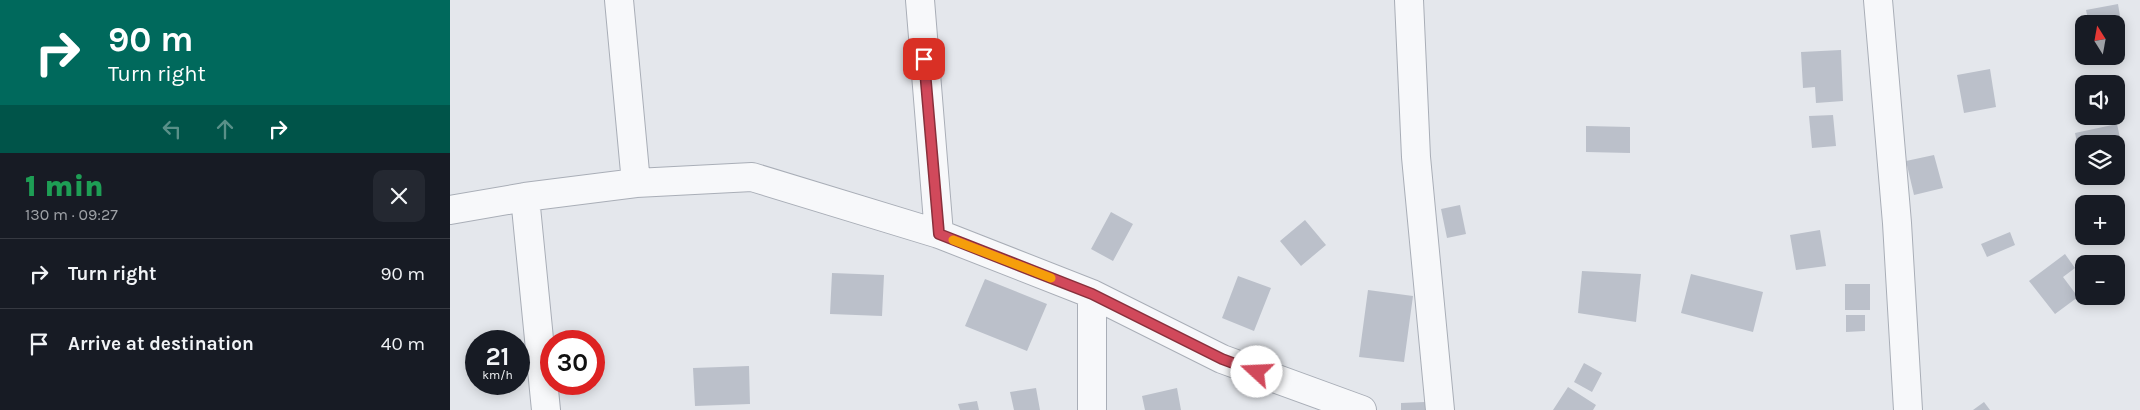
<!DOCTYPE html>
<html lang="en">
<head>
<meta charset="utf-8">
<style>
	:root { --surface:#171b24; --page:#242831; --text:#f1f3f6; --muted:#9ea1a6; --line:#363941 }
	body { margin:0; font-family:Karla,sans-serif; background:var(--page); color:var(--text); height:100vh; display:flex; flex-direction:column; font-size:19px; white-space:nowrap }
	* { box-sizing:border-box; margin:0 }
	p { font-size:16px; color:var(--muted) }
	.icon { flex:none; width:28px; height:28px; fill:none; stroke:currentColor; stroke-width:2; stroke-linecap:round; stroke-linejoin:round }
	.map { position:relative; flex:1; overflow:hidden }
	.details { display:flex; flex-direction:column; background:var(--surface); width:450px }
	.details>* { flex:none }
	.banner { background:#00695c; color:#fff; overflow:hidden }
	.needle { width:32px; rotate:349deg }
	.fabs { position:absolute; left:1625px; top:15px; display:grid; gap:10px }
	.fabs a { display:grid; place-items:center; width:50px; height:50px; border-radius:10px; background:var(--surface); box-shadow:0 2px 12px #0003; font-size:25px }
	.speed { position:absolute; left:15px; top:330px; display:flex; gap:10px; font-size:25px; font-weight:700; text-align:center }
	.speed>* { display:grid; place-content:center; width:65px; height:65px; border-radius:50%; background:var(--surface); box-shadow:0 2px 12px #0003; line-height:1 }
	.speed small { font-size:12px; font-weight:400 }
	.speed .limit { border:8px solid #d22; background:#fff; color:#111 }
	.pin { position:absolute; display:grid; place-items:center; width:42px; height:42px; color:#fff; margin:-21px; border-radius:10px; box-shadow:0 2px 8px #0006 }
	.me { position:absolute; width:55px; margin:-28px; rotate:290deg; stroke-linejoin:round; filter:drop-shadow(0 0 4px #0008) }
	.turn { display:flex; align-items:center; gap:18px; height:105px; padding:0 25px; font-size:22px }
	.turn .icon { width:65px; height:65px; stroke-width:2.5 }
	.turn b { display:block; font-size:35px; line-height:42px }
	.lanes { display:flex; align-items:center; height:48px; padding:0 25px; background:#0003; justify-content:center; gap:25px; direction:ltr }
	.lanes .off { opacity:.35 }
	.round { display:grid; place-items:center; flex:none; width:52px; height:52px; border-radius:10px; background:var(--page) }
	.summary { display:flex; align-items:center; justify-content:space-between; height:85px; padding:0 25px }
	h1 { font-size:30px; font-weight:800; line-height:38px; color:#1e9e55 }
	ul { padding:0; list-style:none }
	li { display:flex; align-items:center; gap:15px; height:70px; padding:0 25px; border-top:1px solid var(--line) }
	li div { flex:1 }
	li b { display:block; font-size:19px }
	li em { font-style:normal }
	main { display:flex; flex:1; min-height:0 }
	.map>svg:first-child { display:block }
	.building { fill:#bbc0ca }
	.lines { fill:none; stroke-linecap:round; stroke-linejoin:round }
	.minor-casing { stroke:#a9aeb7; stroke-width:30 }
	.minor { stroke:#f7f8fa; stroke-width:28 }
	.route-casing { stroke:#882f3b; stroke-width:12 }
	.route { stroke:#d1495b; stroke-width:9 }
	.slow { stroke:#f59e0b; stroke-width:9 }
</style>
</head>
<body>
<main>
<section class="details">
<div class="banner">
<div class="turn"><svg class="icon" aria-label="right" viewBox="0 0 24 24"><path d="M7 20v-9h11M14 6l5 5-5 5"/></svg><div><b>90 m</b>Turn right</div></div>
<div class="lanes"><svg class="icon off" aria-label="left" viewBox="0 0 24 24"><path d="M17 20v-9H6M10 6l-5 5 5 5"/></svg><svg class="icon off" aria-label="ahead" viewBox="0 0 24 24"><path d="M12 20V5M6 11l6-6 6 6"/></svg><svg class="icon" aria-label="right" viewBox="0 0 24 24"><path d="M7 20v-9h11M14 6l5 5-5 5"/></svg></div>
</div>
<div class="summary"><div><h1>1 min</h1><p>130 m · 09:27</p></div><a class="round"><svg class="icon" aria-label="close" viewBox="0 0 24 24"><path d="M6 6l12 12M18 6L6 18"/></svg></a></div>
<ul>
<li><svg class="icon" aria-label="right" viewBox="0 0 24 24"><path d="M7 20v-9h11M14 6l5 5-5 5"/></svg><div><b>Turn right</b></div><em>90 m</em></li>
<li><svg class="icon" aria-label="arrive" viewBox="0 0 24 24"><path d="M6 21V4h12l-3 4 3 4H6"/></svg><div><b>Arrive at destination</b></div><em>40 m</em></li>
</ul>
</section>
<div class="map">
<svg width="1690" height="410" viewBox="0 0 1690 410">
	<rect width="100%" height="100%" fill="#e4e7ec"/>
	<!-- building -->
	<path class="building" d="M 1668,4 L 1674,40 L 1666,41 L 1666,24 L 1639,24 L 1636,10 Z
		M 1391,50 L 1393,101 L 1366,103 L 1365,87 L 1353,88 L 1351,52 Z
		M 1540,69 L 1546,107 L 1514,113 L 1507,75 Z
		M 1383,115 L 1386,146 L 1362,148 L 1359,116 Z
		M 1667,124 L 1675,161 L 1666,162 L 1666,144 L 1634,144 L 1633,173 L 1625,133 Z
		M 1136,126 L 1180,127 L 1180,153 L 1136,152 Z
		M 1484,155 L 1493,188 L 1464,195 L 1456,161 Z
		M 1010,205 L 1016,234 L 997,238 L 991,209 Z
		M 661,212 L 683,224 L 663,261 L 641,249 Z
		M 855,220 L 876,245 L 851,266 L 830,241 Z
		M 1370,230 L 1376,266 L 1346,270 L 1340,235 Z
		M 1560,232 L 1565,245 L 1537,257 L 1531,244 Z
		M 1615,254 L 1625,268 L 1613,277 L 1628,297 L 1605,314 L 1579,281 Z
		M 1132,271 L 1191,274 L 1186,322 L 1128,313 Z
		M 382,273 L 434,275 L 432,316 L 380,314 Z
		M 1241,274 L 1313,292 L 1303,332 L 1231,313 Z
		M 788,276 L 821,288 L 804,331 L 772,318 Z
		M 535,279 L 597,304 L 577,351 L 515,326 Z
		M 1395,284 L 1420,284 L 1420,310 L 1395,310 Z
		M 918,290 L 963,296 L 954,362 L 909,357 Z
		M 1396,315 L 1415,315 L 1415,331 L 1396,332 Z
		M 1134,363 L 1152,373 L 1142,392 L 1124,382 Z
		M 299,366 L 300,404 L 245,406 L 243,368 Z
		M 1118,387 L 1146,405 L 1143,410 L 1103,410 Z
		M 586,388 L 590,410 L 564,410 L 560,392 Z
		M 727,388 L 731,410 L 695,410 L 692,396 Z
		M 527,401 L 529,410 L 510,410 L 508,404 Z
		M 975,402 L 976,410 L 951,410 L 951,403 Z
		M 1534,402 L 1540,410 L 1523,410 Z"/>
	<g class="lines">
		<!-- minor casing -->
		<g class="minor-casing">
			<path id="minor" d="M 169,0 L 186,183
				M 470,0 L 489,234
				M 959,0 L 966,157 L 990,410
				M 1428,0 L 1447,223 L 1458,410
				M 75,197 L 96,410
				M 0,210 L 75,197 L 186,183 L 302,177 L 489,234 L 642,294 L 772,359 L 912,410
				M 642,294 L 642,410"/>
		</g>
		<!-- minor -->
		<use href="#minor" class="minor"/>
	</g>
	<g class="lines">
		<!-- route casing -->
		<g class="route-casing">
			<path id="route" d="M 474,59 L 489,234 L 642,294 L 772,359 L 807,372"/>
		</g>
		<!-- route -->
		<use href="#route" class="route"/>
		<!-- slow -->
		<path class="slow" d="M 503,240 L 601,278"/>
	</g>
</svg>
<div class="fabs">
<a><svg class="needle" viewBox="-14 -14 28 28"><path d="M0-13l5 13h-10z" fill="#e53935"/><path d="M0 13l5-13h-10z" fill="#9ea1a6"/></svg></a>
<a><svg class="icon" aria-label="sound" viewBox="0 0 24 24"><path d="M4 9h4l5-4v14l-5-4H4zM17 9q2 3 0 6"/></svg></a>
<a><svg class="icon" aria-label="layers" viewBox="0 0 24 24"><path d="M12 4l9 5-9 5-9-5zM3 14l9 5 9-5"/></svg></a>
<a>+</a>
<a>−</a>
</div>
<div class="speed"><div>21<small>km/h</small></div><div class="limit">30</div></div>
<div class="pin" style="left:474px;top:59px;background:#d93025"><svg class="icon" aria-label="arrive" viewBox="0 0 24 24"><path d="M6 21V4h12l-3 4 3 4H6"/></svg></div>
<svg class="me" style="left:807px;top:372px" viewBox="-20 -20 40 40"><circle r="19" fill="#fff"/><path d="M0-13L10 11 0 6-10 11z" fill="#d1495b"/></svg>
</div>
</main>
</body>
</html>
